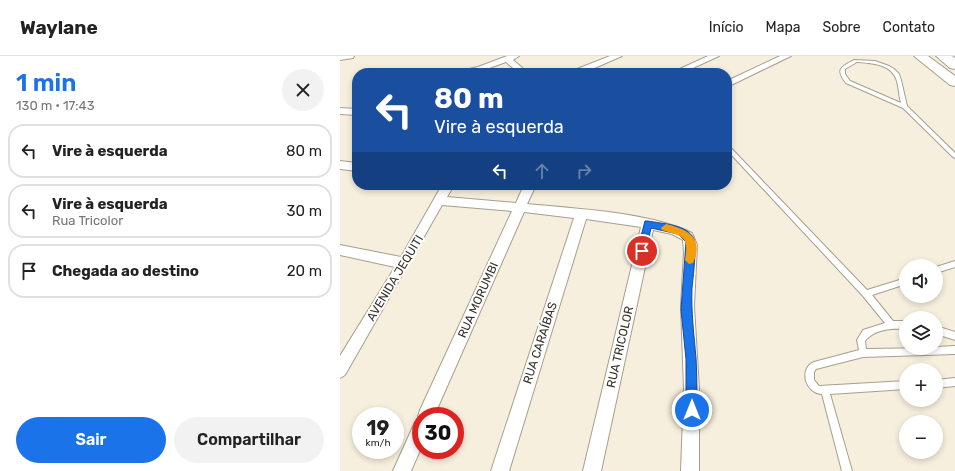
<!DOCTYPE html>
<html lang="pt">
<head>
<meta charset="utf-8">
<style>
	:root { --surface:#fff; --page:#f2f2f2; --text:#222; --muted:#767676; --line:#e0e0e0; --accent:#1a73e8 }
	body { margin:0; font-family:Rubik,sans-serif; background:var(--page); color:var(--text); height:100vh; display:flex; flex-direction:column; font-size:15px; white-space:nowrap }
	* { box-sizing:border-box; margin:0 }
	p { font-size:13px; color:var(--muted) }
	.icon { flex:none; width:22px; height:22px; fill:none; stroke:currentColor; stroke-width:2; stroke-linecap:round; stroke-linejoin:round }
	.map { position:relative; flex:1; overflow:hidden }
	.details { display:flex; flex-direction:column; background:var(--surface); width:340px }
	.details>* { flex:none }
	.hud { position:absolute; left:12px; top:12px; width:380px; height:122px; border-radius:16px; box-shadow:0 2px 6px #0003; background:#1a4fa0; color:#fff; overflow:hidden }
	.buttons { position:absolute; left:559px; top:203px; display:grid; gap:8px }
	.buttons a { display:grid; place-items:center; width:44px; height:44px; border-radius:50%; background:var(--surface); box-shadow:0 2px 6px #0003; font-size:20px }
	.speed { position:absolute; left:12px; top:351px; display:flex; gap:8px; font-size:20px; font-weight:700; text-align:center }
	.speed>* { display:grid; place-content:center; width:52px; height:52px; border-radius:50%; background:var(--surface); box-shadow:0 2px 6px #0003; line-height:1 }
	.speed small { font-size:10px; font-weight:400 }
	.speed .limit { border:6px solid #d22; background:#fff; color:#111 }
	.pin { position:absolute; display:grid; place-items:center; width:34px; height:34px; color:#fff; margin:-17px; border:2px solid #fff; border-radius:50%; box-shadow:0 1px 4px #0007 }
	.me { position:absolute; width:44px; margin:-22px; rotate:0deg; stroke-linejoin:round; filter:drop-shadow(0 0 3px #0008) }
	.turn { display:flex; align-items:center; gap:14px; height:84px; padding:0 16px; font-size:18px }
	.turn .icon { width:52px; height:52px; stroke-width:2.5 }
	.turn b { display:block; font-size:28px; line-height:34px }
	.lanes { display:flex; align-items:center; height:38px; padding:0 16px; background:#0003; justify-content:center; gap:20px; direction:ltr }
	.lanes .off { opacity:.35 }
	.round { display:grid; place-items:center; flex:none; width:42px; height:42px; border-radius:21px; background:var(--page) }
	.summary { display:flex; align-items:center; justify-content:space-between; height:68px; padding:0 16px }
	h1 { font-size:24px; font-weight:600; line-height:30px; color:var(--accent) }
	.cta { display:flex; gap:8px; margin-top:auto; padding:8px 16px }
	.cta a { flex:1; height:46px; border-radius:24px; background:var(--accent); color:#fff; font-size:16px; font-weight:600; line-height:46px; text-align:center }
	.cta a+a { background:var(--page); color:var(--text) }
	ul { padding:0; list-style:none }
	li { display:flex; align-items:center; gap:12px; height:54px; margin:0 8px 6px; padding:0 8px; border:2px solid var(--line); border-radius:16px }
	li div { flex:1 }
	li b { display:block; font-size:15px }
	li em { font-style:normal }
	header { display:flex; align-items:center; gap:24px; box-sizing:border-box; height:56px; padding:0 20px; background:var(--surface); border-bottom:1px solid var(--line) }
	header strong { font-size:19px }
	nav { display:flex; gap:22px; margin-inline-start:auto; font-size:14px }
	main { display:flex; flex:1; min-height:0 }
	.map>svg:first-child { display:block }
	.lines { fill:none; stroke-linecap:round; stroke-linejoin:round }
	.lane-casing { stroke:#a69f8e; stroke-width:2 }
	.street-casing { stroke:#a69f8e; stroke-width:2 }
	.secondary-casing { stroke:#a69f8e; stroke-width:2 }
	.highway-casing { stroke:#a69f8e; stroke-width:2 }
	.lane { fill:#fff; fill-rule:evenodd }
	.street { fill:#fff; fill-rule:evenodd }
	.secondary { fill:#fff; fill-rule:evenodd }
	.highway { fill:#fff; fill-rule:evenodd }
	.route { fill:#1a73e8; stroke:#114b97 }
	.slow { fill:#f59e0b }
	.labels { text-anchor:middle; stroke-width:4; stroke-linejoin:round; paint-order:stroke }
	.street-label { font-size:12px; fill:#35322b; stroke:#fff }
</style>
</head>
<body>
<header>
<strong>Waylane</strong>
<nav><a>Início</a><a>Mapa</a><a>Sobre</a><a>Contato</a></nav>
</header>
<main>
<section class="details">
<div class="summary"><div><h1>1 min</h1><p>130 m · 17:43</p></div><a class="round"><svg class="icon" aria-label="close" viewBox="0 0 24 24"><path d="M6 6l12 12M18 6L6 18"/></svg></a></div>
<ul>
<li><svg class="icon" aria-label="left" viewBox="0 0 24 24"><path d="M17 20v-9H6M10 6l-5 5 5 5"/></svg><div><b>Vire à esquerda</b></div><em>80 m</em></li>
<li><svg class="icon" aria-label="left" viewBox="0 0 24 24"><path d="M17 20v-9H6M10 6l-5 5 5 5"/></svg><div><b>Vire à esquerda</b><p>Rua Tricolor</p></div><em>30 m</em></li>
<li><svg class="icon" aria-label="arrive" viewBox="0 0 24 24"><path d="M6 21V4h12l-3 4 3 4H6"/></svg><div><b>Chegada ao destino</b></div><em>20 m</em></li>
</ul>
<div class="cta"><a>Sair</a><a>Compartilhar</a></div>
</section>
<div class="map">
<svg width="615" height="415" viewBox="0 0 615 415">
	<rect width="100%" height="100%" fill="#f7efdd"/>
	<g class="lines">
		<!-- lane casing -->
		<g class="lane-casing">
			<path id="lane" d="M 514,4 L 535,5 L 549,10 L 554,13 L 559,18 L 561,24 L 567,50 L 615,97 L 615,102 L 613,101 L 563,52 L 506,27 C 495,13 501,11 514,4 ZM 517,6 C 532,7 552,8 557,25 C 559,33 559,40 561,47 L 510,25 L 505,18 L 505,13 Z
				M 387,89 L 389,90 L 527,234 L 566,222 L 566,228 L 532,239 L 553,265 L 566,265 L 566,273 C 552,272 534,273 525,285 L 526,293 L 596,292 L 596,291 L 615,290 L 615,298 L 523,301 L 476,313 L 474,316 L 474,324 L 479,330 L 566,325 L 566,333 L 490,338 L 512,415 L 502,415 L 482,338 C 466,338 458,313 474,306 L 519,294 L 517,284 L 523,274 L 545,267 L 523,240 L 387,94 Z
				M 615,205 L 615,211 L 596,217 L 596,211 Z
				M 596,270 L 615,276 L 615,284 L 596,278 Z
				M 615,322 L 615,330 L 596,332 L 596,324 Z"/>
		</g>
		<!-- street casing -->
		<g class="street-casing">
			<path id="street" d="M 0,0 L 14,0 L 13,2 L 0,4 Z
				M 167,0 L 179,0 L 173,4 L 188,17 L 179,17 L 166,6 L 135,17 L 119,17 L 120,15 L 138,11 Z
				M 270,0 L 282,0 L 243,17 L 231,17 L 232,15 Z
				M 368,0 L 379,0 L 342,17 L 331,17 Z
				M 440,0 L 451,0 L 387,31 L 387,25 Z
				M 0,52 L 17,53 L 17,59 L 0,58 Z
				M 0,105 L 17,107 L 17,115 L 0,113 Z
				M 102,129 L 114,129 L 107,141 L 176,147 L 184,129 L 196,129 L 187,148 C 237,153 308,156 352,177 L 357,189 L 354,250 L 359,333 L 359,415 L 341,415 L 344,333 L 341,250 L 344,196 L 343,184 L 332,178 L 313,174 L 261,415 L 243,415 L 301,171 L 246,163 L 169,415 L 151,415 L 234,162 L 184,156 L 94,360 L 81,360 L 81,392 L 71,415 L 53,415 L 75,366 L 80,364 L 78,360 L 80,354 L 172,155 L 102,149 L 5,319 L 0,322 L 0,300 L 55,211 L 0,199 L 0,189 L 61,201 Z"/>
		</g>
		<!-- secondary casing -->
		<g class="secondary-casing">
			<path id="secondary" d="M 574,0 L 588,0 L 615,20 L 615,30 L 610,29 Z"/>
		</g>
		<!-- highway casing -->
		<g class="highway-casing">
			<path id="highway" d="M 596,0 L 612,0 L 615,2 L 615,13 L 610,12 Z"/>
		</g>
		<!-- lane -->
		<use href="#lane" class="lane"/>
		<!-- street -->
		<use href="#street" class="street"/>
		<!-- secondary -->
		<use href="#secondary" class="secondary"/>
		<!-- highway -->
		<use href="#highway" class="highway"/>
	</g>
	<!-- route -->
	<path class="route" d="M 305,165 L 308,165 C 323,168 347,168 354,183 C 357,190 353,222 352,232 C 351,256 354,279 356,302 C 357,319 357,337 357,354 L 356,358 L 352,360 L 348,358 L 346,354 L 346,303 L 341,254 L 346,186 L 338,178 L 311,172 L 306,195 L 302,199 L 299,198 L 297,195 Z"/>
	<!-- slow -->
	<path class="slow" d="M 326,168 C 346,173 365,181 353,207 L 349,208 L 345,204 C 349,180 344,181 322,174 L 321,172 Z"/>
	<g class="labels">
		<!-- street labels -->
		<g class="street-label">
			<text transform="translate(55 222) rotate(-59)" y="4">AVENIDA JEQUITI</text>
			<text transform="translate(138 244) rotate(-66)" y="4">RUA MORUMBI</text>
			<text transform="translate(200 287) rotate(-72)" y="4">RUA CARAÍBAS</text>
			<text transform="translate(280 291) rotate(-77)" y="4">RUA TRICOLOR</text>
		</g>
	</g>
</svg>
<div class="buttons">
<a><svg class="icon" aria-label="sound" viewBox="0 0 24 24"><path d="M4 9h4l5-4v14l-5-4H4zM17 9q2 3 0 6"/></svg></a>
<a><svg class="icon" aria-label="layers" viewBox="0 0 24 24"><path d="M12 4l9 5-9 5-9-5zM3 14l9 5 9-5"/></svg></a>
<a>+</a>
<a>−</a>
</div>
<div class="speed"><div>19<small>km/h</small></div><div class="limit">30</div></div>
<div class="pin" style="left:302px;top:195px;background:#d93025"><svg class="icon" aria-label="arrive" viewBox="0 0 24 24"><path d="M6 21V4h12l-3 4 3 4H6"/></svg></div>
<svg class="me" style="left:352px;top:354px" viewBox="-20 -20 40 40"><circle r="17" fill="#1a73e8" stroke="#fff" stroke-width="3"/><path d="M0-11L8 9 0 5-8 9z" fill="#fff"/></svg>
<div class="hud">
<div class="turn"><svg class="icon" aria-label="left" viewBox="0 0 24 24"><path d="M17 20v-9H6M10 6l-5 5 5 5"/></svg><div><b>80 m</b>Vire à esquerda</div></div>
<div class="lanes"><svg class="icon" aria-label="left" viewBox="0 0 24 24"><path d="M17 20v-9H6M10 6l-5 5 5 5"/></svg><svg class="icon off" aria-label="ahead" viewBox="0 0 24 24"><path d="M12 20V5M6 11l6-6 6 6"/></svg><svg class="icon off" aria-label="right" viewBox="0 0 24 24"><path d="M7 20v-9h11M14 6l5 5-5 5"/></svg></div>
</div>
</div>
</main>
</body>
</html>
